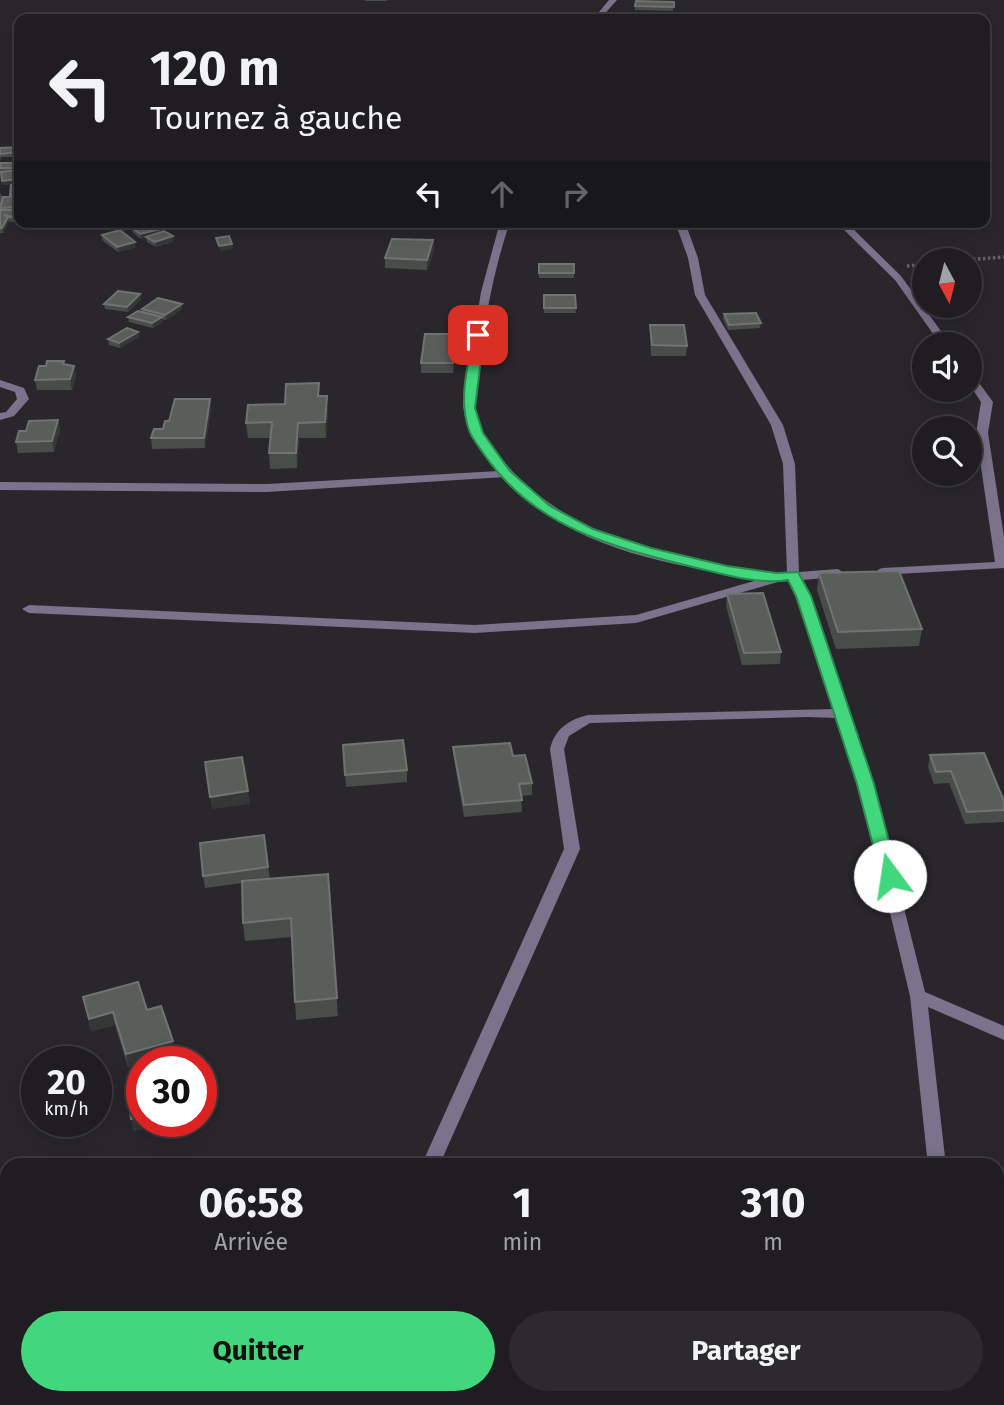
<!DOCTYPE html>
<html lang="fr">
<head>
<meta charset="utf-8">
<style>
	:root { --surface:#1f1d21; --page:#2c2a2e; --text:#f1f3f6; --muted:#a1a2a5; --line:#3c3b3f; --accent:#42d77c }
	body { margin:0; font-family:"Fira Sans",sans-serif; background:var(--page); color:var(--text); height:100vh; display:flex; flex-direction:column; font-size:26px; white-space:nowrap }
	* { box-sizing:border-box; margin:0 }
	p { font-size:23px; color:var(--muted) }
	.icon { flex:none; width:38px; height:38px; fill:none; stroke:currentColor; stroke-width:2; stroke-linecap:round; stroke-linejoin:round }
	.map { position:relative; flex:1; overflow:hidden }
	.panel { position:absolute; left:0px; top:1158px; width:1004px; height:247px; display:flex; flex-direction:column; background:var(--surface); border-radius:21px 21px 0 0; box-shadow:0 4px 18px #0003,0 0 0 2px var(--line) }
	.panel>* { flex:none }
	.hud { position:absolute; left:14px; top:14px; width:976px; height:214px; border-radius:14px; box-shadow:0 4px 18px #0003,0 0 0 2px var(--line); background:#1f1d21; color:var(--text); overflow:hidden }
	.needle { width:46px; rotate:173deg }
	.tools { position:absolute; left:912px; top:248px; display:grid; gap:14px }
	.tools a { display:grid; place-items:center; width:70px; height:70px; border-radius:50%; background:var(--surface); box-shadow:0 4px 18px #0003,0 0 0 2px var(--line); font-size:35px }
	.speed { position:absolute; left:21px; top:1046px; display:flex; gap:14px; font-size:35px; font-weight:700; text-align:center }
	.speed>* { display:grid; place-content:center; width:91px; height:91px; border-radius:50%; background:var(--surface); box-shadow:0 4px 18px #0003,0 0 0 2px var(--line); line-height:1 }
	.speed small { font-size:18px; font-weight:400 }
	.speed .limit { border:10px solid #d22; background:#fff; color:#111 }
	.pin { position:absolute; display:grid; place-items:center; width:60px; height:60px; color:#fff; margin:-30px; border-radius:14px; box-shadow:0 4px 10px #0006 }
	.me { position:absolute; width:77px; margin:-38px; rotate:346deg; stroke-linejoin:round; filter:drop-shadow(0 0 5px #0008) }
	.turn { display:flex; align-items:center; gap:24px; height:147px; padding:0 21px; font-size:32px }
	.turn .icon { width:91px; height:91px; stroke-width:2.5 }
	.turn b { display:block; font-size:49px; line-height:60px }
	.lanes { display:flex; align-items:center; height:66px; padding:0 21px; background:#0003; justify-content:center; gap:35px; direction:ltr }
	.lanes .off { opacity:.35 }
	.eta { display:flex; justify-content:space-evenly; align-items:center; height:119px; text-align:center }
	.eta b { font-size:42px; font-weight:700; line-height:49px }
	.action { display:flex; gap:14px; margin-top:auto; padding:14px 21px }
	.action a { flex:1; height:80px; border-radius:42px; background:var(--accent); color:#111; font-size:28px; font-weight:700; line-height:80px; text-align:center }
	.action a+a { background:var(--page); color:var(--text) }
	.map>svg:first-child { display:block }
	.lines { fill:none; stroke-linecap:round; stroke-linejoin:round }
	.path { stroke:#656367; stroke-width:3.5; stroke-dasharray:2.5 2.5; stroke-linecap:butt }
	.street { fill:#7b728b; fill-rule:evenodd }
	.wall { fill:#494d4a }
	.shaded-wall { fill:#353737 }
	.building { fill:#5a5e5b; stroke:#707371; stroke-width:2 }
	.route { fill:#42d77c; stroke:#2b8c51; stroke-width:2 }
</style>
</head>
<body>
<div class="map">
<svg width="1004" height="1405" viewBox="0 0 1004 1405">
	<rect width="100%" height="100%" fill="#29272c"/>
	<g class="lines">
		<!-- path -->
		<path class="path" d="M 953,261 L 1004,257
			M 907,266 L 924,264"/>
		<!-- street -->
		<path class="street" d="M 609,0 L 617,0 L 600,19 L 593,19 Z
			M 500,222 L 510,222 C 494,268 486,315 479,362 C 477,380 471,398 476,415 C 481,435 494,450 506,464 C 560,527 640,550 718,565 C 740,569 765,575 787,573 L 783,464 L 771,425 L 695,295 L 688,258 L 675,222 L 685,222 L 698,258 L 705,295 L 783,425 L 795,464 L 799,572 L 838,569 L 844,573 L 838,577 L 802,580 L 810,596 L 873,784 L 925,992 L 1004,1026 L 1004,1040 L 928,1007 L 946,1166 L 928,1166 L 910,996 L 859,784 L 837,718 L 807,717 L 590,723 L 569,736 L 564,749 L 580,849 L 439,1166 L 421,1166 L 564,849 L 550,749 C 555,729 568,720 588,715 L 834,709 L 798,596 L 790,581 L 778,582 L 636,623 L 475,633 L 29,613 L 22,609 L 29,605 L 475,625 L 636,615 L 761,579 C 673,566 566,549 505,477 L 267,492 L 0,490 L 0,482 L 267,484 L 499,471 C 483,451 465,430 463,404 L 481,292 Z
			M 836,222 L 846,222 L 901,276 L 951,345 L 941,345 L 895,280 Z
			M 970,375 L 974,376 L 993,402 L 988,433 L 1004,537 L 1004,568 L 879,575 L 877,572 L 879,569 L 883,568 L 995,562 L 976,433 L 981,402 L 970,385 Z
			M 0,380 L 24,388 L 29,399 L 14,416 L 0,420 L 0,413 L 6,412 L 17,399 L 15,392 L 0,387 Z
			M 0,1384 L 7,1386 L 7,1398 L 51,1398 L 54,1405 L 11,1405 L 0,1402 Z
			M 344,1398 L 364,1398 L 363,1405 L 343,1405 Z
			M 952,1398 L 972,1398 L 972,1405 L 952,1405 Z"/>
	</g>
	<!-- wall -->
	<path class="wall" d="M 365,0 L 387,0 L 387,1 L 365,1 Z
		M 674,2 L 673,11 L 635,10 L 635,6 Z
		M 17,147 L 18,151 L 16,157 L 1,157 L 0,161 L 0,148 Z
		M 0,163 L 19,163 L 19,184 L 2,185 L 1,173 L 0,173 Z
		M 19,184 L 19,222 L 20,223 L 8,221 L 3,233 L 0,233 L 0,194 L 3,197 L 10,197 L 11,185 Z
		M 609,222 L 628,222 L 628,229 L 610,229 Z
		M 132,228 L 160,232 L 174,241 L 156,247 L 147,242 L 146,237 L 147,237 L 141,239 L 133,233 Z
		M 102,235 L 136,247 L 118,252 L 102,240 Z
		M 433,240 L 434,250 L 427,270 L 385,268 L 385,258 Z
		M 539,264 L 574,264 L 574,278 L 539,278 Z
		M 140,294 L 141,299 L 128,312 L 105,309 L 104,304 Z
		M 544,295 L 575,295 L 576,313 L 544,313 Z
		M 927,306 L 951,306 L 949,307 L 948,312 L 932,313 Z
		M 142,309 L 182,309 L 166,320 L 162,319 L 162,322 L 153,328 L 129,322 L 128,317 L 142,312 Z
		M 724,314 L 761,323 L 760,328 L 728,330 L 723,319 Z
		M 650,325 L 687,346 L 686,356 L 651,356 L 650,335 Z
		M 138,332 L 139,337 L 120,348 L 109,345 L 108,339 Z
		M 456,345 L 453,373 L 421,373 L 421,363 Z
		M 64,361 L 64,364 L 74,366 L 76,376 L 72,390 L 37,390 L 35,380 L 46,366 Z
		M 320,396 L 328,412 L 326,438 L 299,438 L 297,468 L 270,469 L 269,453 L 270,438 L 248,438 L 246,423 L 285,404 Z
		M 211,409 L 205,448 L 152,449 L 151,438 L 163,429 L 169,421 Z
		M 58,420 L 60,430 L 54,452 L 18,453 L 16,442 L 26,431 Z
		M 819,573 L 922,629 L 919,646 L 836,649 L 817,590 Z
		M 727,594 L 781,652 L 780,664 L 742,665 L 726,606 Z
		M 343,745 L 407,770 L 407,782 L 346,787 Z
		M 453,747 L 513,756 L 532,783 L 532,795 L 521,796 L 522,812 L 464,817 L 454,759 Z
		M 930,755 L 1004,801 L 1004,822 L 965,824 L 949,783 L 934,784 L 928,767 Z
		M 268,867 L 270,879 L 328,874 L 338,1016 L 296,1020 L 292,937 L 245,941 L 243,923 L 242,883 L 205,888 L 203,876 Z
		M 83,997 L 147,1010 L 175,1053 L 128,1067 L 115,1025 L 91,1031 Z"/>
	<!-- shaded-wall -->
	<path class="shaded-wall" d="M 19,179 L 19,184 L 2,185 L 2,181 Z
		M 8,217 L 9,222 L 3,233 L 2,228 Z
		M 160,229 L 161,234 L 141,239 L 140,234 Z
		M 173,236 L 174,241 L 156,247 L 155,242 Z
		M 433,240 L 434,250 L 427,270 L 427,260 Z
		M 135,242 L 136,247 L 118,252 L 117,247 Z
		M 232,244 L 233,249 L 220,251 L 219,246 Z
		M 140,294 L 141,299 L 128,312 L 127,307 Z
		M 182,304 L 182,309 L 166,320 L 165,315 Z
		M 162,317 L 162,322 L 153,328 L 152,323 Z
		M 138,332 L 139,337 L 120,348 L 119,343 Z
		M 456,334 L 456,345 L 453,373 L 453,363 Z
		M 74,366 L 76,376 L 72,390 L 70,379 Z
		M 327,396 L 328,412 L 326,438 L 325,422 Z
		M 210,399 L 211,409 L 205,448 L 204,438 Z
		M 58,420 L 60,430 L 54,452 L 52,441 Z
		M 298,423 L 299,438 L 297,468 L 296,453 Z
		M 248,791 L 250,804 L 212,809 L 210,797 Z
		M 113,1012 L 115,1025 L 91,1031 L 89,1019 Z
		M 173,1041 L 175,1053 L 128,1067 L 126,1054 Z
		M 142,1117 L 142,1122 L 183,1122 L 133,1131 L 131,1119 Z"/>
	<!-- building -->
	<path class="building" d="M 636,1 L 674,2 L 674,7 L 635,6 Z
		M 810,18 L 810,19 L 790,19 Z
		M 17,147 L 16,152 L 0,154 L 0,148 Z
		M 0,163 L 19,163 L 17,168 L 0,168 Z
		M 19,170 L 19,179 L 2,181 L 1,172 Z
		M 19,184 L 19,195 L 10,195 L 11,185 Z
		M 19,196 L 19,207 L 0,208 L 3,197 Z
		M 0,210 L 19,210 L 19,218 L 4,215 L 8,217 L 2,228 L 0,228 Z
		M 610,222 L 628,222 L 629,224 L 610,224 Z
		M 152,223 L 160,229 L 140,234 L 132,228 Z
		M 120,230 L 135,242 L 117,247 L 102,235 Z
		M 164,231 L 173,236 L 155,242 L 146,237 Z
		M 229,236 L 232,244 L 219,246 L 216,238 Z
		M 392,239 L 433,240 L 427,260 L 385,258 Z
		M 539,264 L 574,264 L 574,273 L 539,273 Z
		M 118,291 L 140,294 L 127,307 L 104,304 Z
		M 544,295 L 575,295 L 576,308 L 544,308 Z
		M 158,298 L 182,304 L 165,315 L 142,309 Z
		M 932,306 L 949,306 L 949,307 L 933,308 Z
		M 138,311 L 162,317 L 152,323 L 128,317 Z
		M 756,313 L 761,323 L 729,325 L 724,314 Z
		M 650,325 L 684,325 L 687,346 L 652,345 Z
		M 127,328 L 138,332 L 119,343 L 108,339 Z
		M 425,334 L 456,334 L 453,363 L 421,363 Z
		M 47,361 L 64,361 L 63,364 L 74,366 L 70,379 L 35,380 L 39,366 L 46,366 Z
		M 319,383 L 318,396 L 327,396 L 325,422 L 298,423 L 296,453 L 269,453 L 272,422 L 246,423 L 248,405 L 285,404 L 286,384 Z
		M 175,399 L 210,399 L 204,438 L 151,438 L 154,429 L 163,429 L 165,421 L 169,421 Z
		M 58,420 L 52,441 L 16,442 L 19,431 L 26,431 L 29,421 Z
		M 899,571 L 922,629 L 838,632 L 819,573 Z
		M 763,593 L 781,652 L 744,653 L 727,594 Z
		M 403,740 L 407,770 L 345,775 L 343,745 Z
		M 510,743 L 513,756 L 525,755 L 532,783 L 519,784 L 522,800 L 464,805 L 453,747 Z
		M 984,753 L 1004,801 L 1004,810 L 967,812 L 951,771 L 936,772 L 930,755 Z
		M 242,757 L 248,791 L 210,797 L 205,762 Z
		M 264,835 L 268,867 L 203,876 L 200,843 Z
		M 328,874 L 337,998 L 295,1002 L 291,918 L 243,923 L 242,881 Z
		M 138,982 L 147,1010 L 161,1006 L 173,1041 L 126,1054 L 113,1012 L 89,1019 L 83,997 Z
		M 142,1078 L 142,1117 L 131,1119 L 127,1081 Z"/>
	<!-- route -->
	<path class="route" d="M 478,331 L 484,335 L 475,408 L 483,433 L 510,471 L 550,506 L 593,529 L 651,548 L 727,566 L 777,573 L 798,572 L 811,596 L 874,784 L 898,876 L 896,881 L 883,881 L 881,876 L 857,784 L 796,596 L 788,580 C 758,585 723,574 693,567 C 613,547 536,528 486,457 C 480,448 472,439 469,430 C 458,399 468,366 473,335 Z"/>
</svg>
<div class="tools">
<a><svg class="needle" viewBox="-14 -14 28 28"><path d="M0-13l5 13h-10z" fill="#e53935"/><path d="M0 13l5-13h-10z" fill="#a1a2a5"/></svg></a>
<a><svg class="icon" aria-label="sound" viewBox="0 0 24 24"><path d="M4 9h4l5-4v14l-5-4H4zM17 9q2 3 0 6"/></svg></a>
<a><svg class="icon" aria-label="search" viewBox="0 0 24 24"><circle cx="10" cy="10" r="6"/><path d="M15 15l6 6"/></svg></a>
</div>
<div class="speed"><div>20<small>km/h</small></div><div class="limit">30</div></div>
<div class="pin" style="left:478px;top:335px;background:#d93025"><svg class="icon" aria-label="arrive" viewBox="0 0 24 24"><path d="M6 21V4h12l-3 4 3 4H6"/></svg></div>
<svg class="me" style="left:890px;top:876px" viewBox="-20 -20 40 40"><circle r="19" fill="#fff"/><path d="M0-13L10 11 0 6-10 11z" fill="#42d77c"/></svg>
<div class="hud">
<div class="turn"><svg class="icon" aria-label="left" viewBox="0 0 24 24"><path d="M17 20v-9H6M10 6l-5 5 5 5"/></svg><div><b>120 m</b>Tournez à gauche</div></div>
<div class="lanes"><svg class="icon" aria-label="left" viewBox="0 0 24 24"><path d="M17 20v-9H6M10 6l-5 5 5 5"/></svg><svg class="icon off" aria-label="ahead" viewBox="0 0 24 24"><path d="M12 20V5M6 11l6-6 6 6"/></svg><svg class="icon off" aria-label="right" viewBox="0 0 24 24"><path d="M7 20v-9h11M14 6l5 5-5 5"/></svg></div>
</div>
<section class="panel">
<div class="eta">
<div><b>06:58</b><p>Arrivée</p></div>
<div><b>1</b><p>min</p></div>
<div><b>310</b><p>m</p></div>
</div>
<div class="action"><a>Quitter</a><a>Partager</a></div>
</section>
</div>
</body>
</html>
